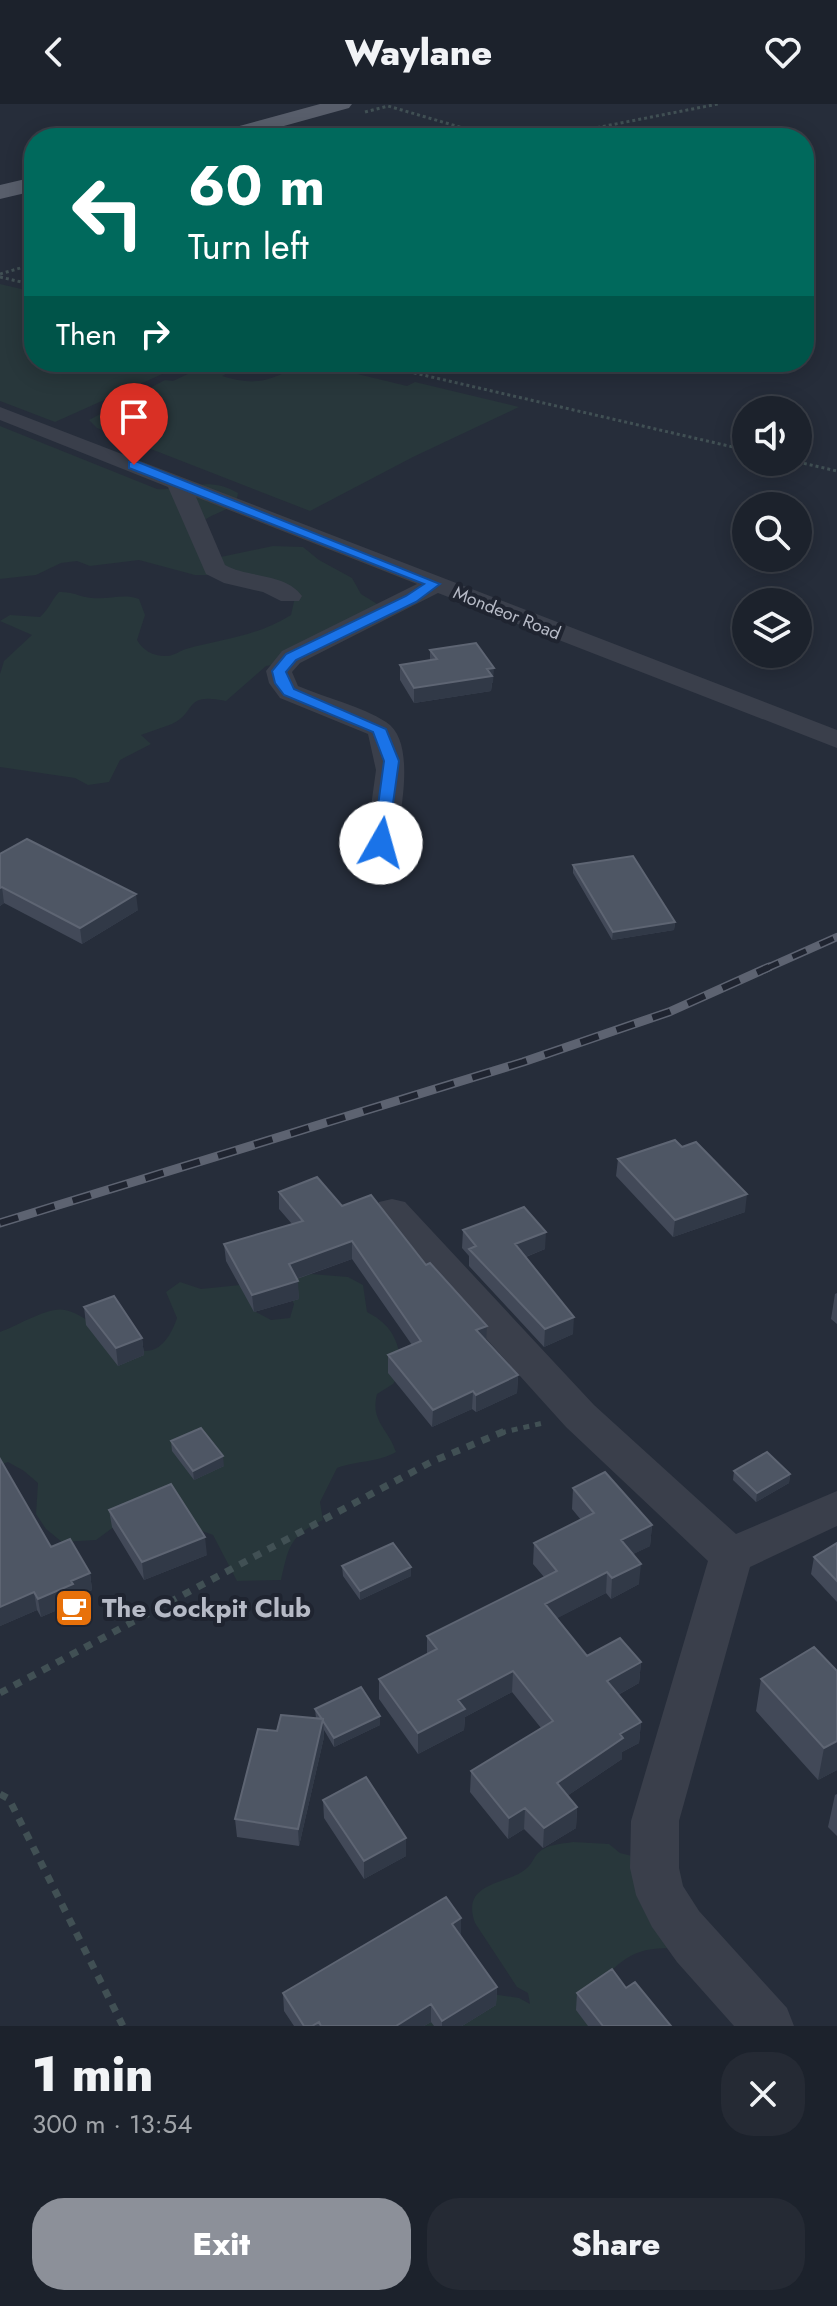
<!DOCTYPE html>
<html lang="en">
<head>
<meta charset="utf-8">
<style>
	:root { --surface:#1c222c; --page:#252a34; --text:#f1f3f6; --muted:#a0a4a9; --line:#3a3f48; --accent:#8c9099 }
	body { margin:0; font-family:Jost,sans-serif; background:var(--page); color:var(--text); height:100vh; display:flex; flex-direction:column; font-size:30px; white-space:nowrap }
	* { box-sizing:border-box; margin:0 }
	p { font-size:26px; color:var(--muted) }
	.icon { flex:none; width:44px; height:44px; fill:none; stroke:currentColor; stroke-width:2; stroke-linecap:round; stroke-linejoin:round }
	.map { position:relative; height:1922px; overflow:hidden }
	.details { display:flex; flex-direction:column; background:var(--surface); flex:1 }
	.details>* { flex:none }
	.top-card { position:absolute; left:24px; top:24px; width:790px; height:244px; border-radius:32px; box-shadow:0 4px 20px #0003,0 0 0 2px var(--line); background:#00695c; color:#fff; overflow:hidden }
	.tools { position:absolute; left:732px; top:292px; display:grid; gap:16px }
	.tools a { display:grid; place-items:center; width:80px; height:80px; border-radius:50%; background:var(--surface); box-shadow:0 4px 20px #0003,0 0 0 2px var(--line); font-size:40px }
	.pin { position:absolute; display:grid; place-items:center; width:68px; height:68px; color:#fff; margin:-82px -34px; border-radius:50% 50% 50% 0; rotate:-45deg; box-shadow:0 0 8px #0007 }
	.pin .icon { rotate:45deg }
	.me { position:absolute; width:88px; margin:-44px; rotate:7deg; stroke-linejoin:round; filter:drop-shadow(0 0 6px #0008) }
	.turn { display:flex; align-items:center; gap:28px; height:168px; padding:0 32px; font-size:36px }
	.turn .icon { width:104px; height:104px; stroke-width:2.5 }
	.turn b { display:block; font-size:56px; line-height:68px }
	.then { display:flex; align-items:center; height:76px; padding:0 32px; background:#0003; gap:16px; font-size:30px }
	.round { display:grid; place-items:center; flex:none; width:84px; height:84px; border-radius:32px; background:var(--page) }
	.head { display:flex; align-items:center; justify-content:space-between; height:136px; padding:0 32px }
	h1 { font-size:48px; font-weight:800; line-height:60px }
	.primary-button { display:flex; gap:16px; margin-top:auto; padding:16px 32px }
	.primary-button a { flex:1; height:92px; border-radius:32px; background:var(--accent); color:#fff; font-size:32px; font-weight:800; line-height:92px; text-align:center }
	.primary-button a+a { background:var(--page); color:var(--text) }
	header { display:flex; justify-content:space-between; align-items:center; height:104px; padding:0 32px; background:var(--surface); font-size:36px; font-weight:800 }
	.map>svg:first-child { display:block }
	.green { fill:#28373b }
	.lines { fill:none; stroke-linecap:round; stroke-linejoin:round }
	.path-far2 { stroke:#415054; stroke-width:3; stroke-dasharray:3 3; stroke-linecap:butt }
	.path-far1 { stroke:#415054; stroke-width:5; stroke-dasharray:6 6; stroke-linecap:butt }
	.path { stroke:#415054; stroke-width:7; stroke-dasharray:8 8; stroke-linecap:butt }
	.minor { fill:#3a3f4b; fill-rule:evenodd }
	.major { fill:#585e6b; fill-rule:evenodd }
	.rail-far1-casing { stroke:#5d6371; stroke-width:8 }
	.rail-casing { stroke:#5d6371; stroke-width:9 }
	.rail-far1 { stroke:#1f2430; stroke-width:5; stroke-dasharray:15; stroke-linecap:butt }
	.rail { stroke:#1f2430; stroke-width:6; stroke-dasharray:19; stroke-linecap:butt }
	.wall { fill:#424958 }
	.shaded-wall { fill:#313947 }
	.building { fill:#4e5664; stroke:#5e6573; stroke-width:2 }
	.route { fill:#1a73e8; stroke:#114b97; stroke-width:2 }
	.labels { text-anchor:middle; stroke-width:8; stroke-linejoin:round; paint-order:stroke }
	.far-street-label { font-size:18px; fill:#b6bac6; stroke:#1f2430 }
	.near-poi-label { font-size:26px; font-weight:bold; fill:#b6bac6; stroke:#1f2430; text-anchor:start }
</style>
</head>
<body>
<header><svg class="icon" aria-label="back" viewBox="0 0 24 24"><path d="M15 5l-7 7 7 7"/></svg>Waylane<svg class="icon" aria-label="heart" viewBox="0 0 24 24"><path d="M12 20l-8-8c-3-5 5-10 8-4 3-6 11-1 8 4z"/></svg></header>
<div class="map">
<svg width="837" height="1922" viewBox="0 0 837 1922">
	<rect width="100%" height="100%" fill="#262d3a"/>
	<!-- green -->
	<path class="green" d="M 0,180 L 34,188 L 34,258 L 189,258 L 55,318 L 0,297 Z
		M 213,258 L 243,261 L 222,272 C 249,280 264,280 289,266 L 262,258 L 308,258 L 407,282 L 415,278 L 519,303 L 413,353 L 310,407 L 97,324 L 89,316 L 165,276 L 173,277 Z
		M 0,322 L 157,385 C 190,387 206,371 238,389 C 236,408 211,408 199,420 L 211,455 L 273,442 L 303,443 L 319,456 L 352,474 L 361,490 L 382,503 L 284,559 L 266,562 L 226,597 C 183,588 198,607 172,620 C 162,624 151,627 141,631 L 151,640 L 120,656 L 109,678 L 88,681 L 75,674 L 0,663 L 0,570 L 4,557 L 32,531 L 0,517 L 10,511 L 40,513 C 49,505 51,497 59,488 C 76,488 79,493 92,494 C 109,496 122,489 139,495 L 145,511 L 137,536 C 143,547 155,553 168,552 C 175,551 180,547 186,545 C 222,535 258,532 291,511 L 295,493 L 231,471 L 195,471 L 139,456 L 90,462 L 77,457 L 61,459 L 36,471 L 0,475 Z
		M 311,1170 L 348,1173 L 363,1181 L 367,1208 C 394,1222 398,1238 403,1266 L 393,1280 L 377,1290 C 370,1317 388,1324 396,1348 C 376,1359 359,1356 337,1364 L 320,1398 L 323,1416 C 290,1432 289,1441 281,1476 L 237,1477 L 213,1431 L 194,1424 L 115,1422 L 96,1436 L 62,1438 L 46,1425 L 36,1410 L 38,1379 L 24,1367 L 8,1358 L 0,1361 L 0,1228 C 17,1222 49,1202 65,1206 C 101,1213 151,1289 177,1214 L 166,1188 L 180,1178 L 201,1185 L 240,1181 L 251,1194 L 256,1208 L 271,1216 L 290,1214 L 294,1200 L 288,1188 L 293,1175 Z
		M 573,1738 L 609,1740 L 620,1749 L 632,1752 L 680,1844 C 647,1844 634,1845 610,1868 L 622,1922 L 396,1922 L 492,1890 L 519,1894 L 530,1900 L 528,1889 L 517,1883 L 475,1819 C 460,1777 507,1782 527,1764 C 532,1760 534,1753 538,1749 C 547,1740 561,1740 573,1738 Z"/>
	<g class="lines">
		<!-- path-far2 -->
		<path class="path-far2" d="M 365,8 L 388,2 L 497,34
			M 544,34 L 718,0
			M 0,170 L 34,160
			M 0,173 L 34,181
			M 367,258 L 746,346
			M 798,358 L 837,367"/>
		<!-- path-far1 -->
		<path class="path-far1" d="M 500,1329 L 543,1319"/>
		<!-- path -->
		<path class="path" d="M 0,1589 L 431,1358 L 505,1327
			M 0,1690 L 9,1695 L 123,1922"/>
		<!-- minor -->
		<path class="minor" d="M 0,303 L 837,626 L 837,644 L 438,489 L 300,559 L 292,568 L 298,582 C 326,594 361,602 386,618 C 417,637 400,710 396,739 L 391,745 L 381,748 L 371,745 L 366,739 L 376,666 L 368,630 L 280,594 L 269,579 L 266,567 L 282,547 L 417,480 L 196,393 L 225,461 C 248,474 286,469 302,492 L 299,497 L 281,497 L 263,488 L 224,479 L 206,470 L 168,383 L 0,316 Z
			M 392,1095 L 405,1098 L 594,1301 L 736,1430 L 837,1387 L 837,1422 L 750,1463 L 679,1717 L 679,1764 L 683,1782 L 699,1807 L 787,1904 L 794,1922 L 734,1922 L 677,1858 L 652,1823 L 636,1791 L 630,1764 L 631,1717 L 708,1457 L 566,1323 L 379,1116 L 374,1107 L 379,1098 Z"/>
		<!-- major -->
		<path class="major" d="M 320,0 L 352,0 L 349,4 L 240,34 L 207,34 L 210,30 Z
			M 34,73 L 34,87 L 0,95 L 0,81 Z"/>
		<!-- rail-far1 casing -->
		<g class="rail-far1-casing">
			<path id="rail-far1" d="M 765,865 L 837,833"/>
		</g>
		<!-- rail casing -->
		<g class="rail-casing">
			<path id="rail" d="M 0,1119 L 523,958 L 669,908 L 769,863"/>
		</g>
		<!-- rail-far1 -->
		<use href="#rail-far1" class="rail-far1"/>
		<!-- rail -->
		<use href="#rail" class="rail"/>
	</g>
	<!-- wall -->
	<path class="wall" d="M 430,546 L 493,579 L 492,579 L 491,587 L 414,599 L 400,576 L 400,561 L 430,556 Z
		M 0,750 L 138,806 L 82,840 L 4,799 L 0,802 Z
		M 573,761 L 675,818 L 674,826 L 612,836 L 573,769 Z
		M 618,1055 L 745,1108 L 673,1133 L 616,1072 Z
		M 279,1088 L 342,1102 L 486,1237 L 518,1271 L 517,1289 L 476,1308 L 472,1305 L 432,1323 L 388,1269 L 388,1251 L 412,1241 L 352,1155 L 297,1175 L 299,1195 L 254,1208 L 226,1157 L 224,1140 L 292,1120 L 279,1105 Z
		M 463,1126 L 545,1145 L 526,1153 L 573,1230 L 544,1243 L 469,1162 L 469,1152 L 462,1144 Z
		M 837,1189 L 837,1220 L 831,1215 L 835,1190 Z
		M 84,1203 L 142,1234 L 144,1251 L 118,1262 L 86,1221 Z
		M 171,1337 L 224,1362 L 194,1376 L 172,1347 Z
		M 0,1355 L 51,1443 L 90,1469 L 92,1486 L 75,1494 L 76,1498 L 41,1513 L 37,1506 L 0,1522 Z
		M 734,1367 L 790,1370 L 789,1379 L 756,1398 L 733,1376 Z
		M 573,1384 L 652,1421 L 650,1442 L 633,1450 L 639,1480 L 611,1495 L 606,1489 L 557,1514 L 587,1552 L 641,1558 L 639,1579 L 618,1591 L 641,1618 L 639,1639 L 622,1648 L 622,1655 L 567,1692 L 577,1703 L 576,1724 L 543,1744 L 524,1725 L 508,1735 L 470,1688 L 471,1667 L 541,1624 L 512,1588 L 465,1613 L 464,1626 L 418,1650 L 379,1595 L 379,1575 L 427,1550 L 427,1532 L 544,1473 L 533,1460 L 534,1439 L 581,1416 L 572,1405 Z
		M 109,1406 L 207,1451 L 144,1476 L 112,1423 Z
		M 837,1439 L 837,1498 L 811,1470 L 814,1453 Z
		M 342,1462 L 411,1472 L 360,1496 L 343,1472 Z
		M 814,1543 L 837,1666 L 818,1676 L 756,1607 L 761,1575 Z
		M 315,1605 L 380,1621 L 334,1643 L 324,1626 L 324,1633 L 299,1742 L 237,1733 L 235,1715 L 277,1627 L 316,1614 Z
		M 837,1690 L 837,1732 L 828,1723 L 835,1691 Z
		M 323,1696 L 406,1752 L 364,1775 L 324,1714 Z
		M 461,1832 L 497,1883 L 496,1901 L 462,1922 L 434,1922 L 431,1918 L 424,1922 L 294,1922 L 284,1907 L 283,1889 Z
		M 626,1884 L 671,1922 L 588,1922 L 576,1906 L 577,1889 Z"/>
	<!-- shaded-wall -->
	<path class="shaded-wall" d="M 494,564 L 493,579 L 492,579 L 491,587 L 414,599 L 414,584 Z
		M 2,783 L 4,799 L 0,802 L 0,784 Z
		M 136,790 L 138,806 L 82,840 L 80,824 Z
		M 675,818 L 674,826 L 612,836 L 613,828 Z
		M 747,1090 L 745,1108 L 673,1133 L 675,1116 Z
		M 546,1128 L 545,1145 L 515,1157 L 515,1140 Z
		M 352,1137 L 352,1155 L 290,1177 L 289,1160 Z
		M 298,1177 L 299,1195 L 254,1208 L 252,1191 Z
		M 574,1213 L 573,1230 L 544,1243 L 545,1225 Z
		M 487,1222 L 486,1239 L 476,1226 Z
		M 142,1234 L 144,1251 L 118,1262 L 116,1244 Z
		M 518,1271 L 517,1289 L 476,1308 L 476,1291 Z
		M 473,1287 L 472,1305 L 432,1323 L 433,1306 Z
		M 223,1352 L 224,1362 L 194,1376 L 193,1367 Z
		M 790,1370 L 789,1379 L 756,1398 L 757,1389 Z
		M 652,1421 L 650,1442 L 619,1457 L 621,1436 Z
		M 205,1433 L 207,1451 L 144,1476 L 142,1458 Z
		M 641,1460 L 639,1480 L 611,1495 L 612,1474 Z
		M 411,1463 L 411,1472 L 360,1496 L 360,1487 Z
		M 607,1468 L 606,1489 L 544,1521 L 545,1500 Z
		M 90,1469 L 92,1486 L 75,1494 L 76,1498 L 41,1513 L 38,1495 L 71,1477 Z
		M 34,1488 L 37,1506 L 0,1522 L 0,1503 Z
		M 641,1558 L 639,1579 L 605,1598 L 607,1577 Z
		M 513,1567 L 512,1588 L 465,1613 L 464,1626 L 418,1650 L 418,1629 L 458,1596 Z
		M 380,1612 L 380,1621 L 334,1643 L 334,1634 Z
		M 323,1615 L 324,1633 L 299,1742 L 298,1725 Z
		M 641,1618 L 639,1639 L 622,1648 L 622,1655 L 555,1700 L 557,1679 L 620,1630 Z
		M 837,1637 L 837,1666 L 818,1676 L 824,1644 Z
		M 577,1703 L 576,1724 L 543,1744 L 544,1724 Z
		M 525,1704 L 524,1725 L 508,1735 L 509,1714 Z
		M 406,1734 L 406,1752 L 364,1775 L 364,1757 Z
		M 461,1814 L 461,1832 L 452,1820 Z
		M 497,1883 L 496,1901 L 462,1922 L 442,1922 L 442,1917 Z
		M 431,1900 L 431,1918 L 424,1922 L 396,1922 Z"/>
	<!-- building -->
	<path class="building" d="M 476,539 L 494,564 L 487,565 L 492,572 L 414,584 L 400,561 L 437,555 L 430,546 Z
		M 27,735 L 136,790 L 80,824 L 2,783 L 0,784 L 0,750 Z
		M 633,752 L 675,818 L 613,828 L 573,761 Z
		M 675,1036 L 682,1043 L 696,1038 L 747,1090 L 675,1116 L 618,1055 Z
		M 317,1073 L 342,1102 L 371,1091 L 426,1161 L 430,1159 L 487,1222 L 476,1226 L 518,1271 L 476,1291 L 473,1287 L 433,1306 L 388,1251 L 421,1237 L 352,1137 L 289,1160 L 298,1177 L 252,1191 L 224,1140 L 303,1117 L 279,1088 Z
		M 524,1103 L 546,1128 L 515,1140 L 574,1213 L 545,1225 L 469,1145 L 476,1142 L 463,1126 Z
		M 114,1192 L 142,1234 L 116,1244 L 84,1203 Z
		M 201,1324 L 223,1352 L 193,1367 L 171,1337 Z
		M 767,1348 L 790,1370 L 757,1389 L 734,1367 Z
		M 0,1355 L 51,1443 L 70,1435 L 90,1469 L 71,1477 L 73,1480 L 38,1495 L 34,1488 L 0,1503 Z
		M 605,1368 L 652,1421 L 621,1436 L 641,1460 L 612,1474 L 607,1468 L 545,1500 L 587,1552 L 620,1534 L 641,1558 L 607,1577 L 641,1618 L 620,1630 L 623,1634 L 557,1679 L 577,1703 L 544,1724 L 525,1704 L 509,1714 L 471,1667 L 553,1617 L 513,1567 L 458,1596 L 465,1605 L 418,1629 L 379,1575 L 437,1545 L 427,1532 L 557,1467 L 534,1439 L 594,1409 L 573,1384 Z
		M 171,1380 L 205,1433 L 142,1458 L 109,1406 Z
		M 393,1439 L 411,1463 L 360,1487 L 342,1462 Z
		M 837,1439 L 837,1477 L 814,1453 Z
		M 814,1543 L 837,1567 L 837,1637 L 824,1644 L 761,1575 Z
		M 361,1583 L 380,1612 L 334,1634 L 323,1617 L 323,1615 L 322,1615 L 315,1605 Z
		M 281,1611 L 323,1615 L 298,1725 L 235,1715 L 258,1625 L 277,1627 Z
		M 366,1673 L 406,1734 L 364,1757 L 323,1696 Z
		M 446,1793 L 461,1814 L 452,1820 L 497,1883 L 442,1917 L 431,1900 L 396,1922 L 321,1922 L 319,1918 L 312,1922 L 304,1922 L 283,1889 Z
		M 612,1865 L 626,1884 L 635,1878 L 671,1922 L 603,1922 L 577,1889 Z"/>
	<!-- route -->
	<path class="route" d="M 129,358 L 138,358 L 440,480 L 416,498 L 296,556 L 286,568 L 294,585 L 386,625 L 399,657 L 387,742 L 376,742 L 373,739 L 384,657 L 373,628 L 284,591 L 275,579 L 272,567 L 286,550 L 406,492 L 424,480 L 129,364 Z"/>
	<!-- icons -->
	<defs>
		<g id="cafe-square" transform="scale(2)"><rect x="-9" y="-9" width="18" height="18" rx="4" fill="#e8710a" stroke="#1f2430"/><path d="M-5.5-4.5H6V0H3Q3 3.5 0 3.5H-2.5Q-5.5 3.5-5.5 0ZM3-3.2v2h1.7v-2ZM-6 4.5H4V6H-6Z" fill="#fff"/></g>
	</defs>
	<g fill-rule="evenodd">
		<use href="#cafe-square" x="74" y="1504"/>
	</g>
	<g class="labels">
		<!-- far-street labels -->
		<g class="far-street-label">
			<text transform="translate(507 509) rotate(22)" y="6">Mondeor Road</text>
		</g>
		<!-- near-poi labels -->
		<g class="near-poi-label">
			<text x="102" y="1513">The Cockpit Club</text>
		</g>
	</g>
</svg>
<div class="tools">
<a><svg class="icon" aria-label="sound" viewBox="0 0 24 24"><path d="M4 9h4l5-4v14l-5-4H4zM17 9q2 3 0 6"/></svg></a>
<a><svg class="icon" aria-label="search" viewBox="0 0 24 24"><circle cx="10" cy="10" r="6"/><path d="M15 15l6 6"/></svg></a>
<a><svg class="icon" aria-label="layers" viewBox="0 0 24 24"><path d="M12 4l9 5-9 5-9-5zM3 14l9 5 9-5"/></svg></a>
</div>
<div class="pin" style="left:134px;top:361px;background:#d93025"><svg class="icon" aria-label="arrive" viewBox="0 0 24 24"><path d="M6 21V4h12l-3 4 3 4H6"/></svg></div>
<svg class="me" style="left:381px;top:739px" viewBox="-20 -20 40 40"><circle r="19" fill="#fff"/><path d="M0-13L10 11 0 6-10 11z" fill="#1a73e8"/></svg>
<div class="top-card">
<div class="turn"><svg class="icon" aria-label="left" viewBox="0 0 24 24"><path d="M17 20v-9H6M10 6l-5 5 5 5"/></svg><div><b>60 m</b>Turn left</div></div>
<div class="then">Then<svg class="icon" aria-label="right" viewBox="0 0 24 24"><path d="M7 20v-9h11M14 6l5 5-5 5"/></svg></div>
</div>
</div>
<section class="details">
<div class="head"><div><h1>1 min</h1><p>300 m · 13:54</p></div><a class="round"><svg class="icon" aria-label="close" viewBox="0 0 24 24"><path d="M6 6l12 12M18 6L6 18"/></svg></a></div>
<div class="primary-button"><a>Exit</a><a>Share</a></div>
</section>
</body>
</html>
